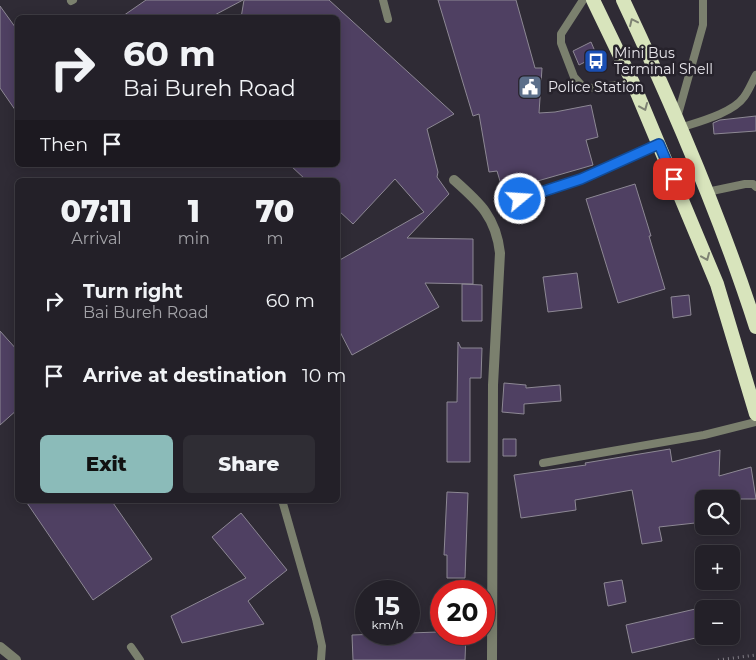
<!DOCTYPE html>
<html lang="en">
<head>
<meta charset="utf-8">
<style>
	:root { --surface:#232028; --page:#2f2d34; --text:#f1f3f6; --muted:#a3a3a8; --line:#403e45; --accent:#8bbbb9 }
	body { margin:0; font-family:Montserrat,sans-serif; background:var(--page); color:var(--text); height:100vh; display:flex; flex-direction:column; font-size:19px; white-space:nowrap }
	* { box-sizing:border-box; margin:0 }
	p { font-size:16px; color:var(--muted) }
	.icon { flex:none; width:28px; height:28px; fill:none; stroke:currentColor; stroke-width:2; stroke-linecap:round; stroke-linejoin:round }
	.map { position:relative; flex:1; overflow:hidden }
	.side { position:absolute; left:15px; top:178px; width:325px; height:325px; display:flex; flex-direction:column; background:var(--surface); border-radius:8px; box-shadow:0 2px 12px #0003,0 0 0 1px var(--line) }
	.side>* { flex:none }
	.hud { position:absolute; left:15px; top:15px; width:325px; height:152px; border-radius:8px; box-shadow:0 2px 12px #0003,0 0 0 1px var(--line); background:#232028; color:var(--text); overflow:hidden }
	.tools { position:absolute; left:695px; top:490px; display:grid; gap:10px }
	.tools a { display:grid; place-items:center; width:45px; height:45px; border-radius:8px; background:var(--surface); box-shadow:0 2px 12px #0003,0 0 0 1px var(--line); font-size:25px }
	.speed { position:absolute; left:355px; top:580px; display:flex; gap:10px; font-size:25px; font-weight:700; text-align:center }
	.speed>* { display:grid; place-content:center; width:65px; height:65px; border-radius:50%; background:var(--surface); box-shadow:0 2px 12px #0003,0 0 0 1px var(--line); line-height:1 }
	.speed small { font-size:12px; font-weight:400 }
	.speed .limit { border:8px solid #d22; background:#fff; color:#111 }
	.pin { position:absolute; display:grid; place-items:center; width:42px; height:42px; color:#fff; margin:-21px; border-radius:10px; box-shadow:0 2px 8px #0006 }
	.me { position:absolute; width:55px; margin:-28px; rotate:72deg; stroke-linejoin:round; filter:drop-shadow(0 0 4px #0008) }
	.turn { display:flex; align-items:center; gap:18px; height:105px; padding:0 25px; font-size:22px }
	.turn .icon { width:65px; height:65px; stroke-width:2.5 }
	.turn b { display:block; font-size:35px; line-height:42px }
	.then { display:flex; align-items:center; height:48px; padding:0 25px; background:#0003; gap:10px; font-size:19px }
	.eta { display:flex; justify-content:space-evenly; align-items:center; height:85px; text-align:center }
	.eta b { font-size:30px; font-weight:800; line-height:35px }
	.button { display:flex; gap:10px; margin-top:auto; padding:10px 25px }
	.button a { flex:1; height:58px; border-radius:8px; background:var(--accent); color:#111; font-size:20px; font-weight:800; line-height:58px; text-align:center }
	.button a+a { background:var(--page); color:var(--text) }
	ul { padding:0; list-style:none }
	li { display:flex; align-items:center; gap:15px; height:75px; padding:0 25px }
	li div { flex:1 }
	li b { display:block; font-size:19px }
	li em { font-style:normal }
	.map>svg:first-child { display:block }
	.building { fill:#4f4062; stroke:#8d8894 }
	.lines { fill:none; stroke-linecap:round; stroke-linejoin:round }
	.path { stroke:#807d85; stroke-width:3; stroke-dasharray:1 4; stroke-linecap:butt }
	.service { stroke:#7b806e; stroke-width:8 }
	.minor { stroke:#7b806e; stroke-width:10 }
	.trunk { stroke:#d8e4bc; stroke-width:14 }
	.oneway { stroke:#7f8374 }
	.route-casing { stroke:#114b97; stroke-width:12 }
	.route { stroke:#1a73e8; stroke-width:9 }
	.labels { text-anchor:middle; stroke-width:5; stroke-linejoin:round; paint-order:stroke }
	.poi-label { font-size:14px; fill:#e9e7ed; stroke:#26222b; text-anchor:start }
</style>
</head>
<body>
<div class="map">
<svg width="756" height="660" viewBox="0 0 756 660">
	<rect width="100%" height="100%" fill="#2f2b35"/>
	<!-- building -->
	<path class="building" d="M 146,0 L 243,0 L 209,18 L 120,18 Z
		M 244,0 L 329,0 L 454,114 L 427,129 L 438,172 L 437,177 L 449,194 L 407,238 L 473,239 L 473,284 L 425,283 L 439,307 L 352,355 L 338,328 L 338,261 L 424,212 L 395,179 L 353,224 L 338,210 L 338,180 L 306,180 L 290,165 L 338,165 L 338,18 L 241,18 Z
		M 438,0 L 516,0 L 535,68 L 542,68 L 539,113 L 555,112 L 591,105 L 598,137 L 586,140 L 593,165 L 503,191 L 497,171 L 489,172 L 479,114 L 473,116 Z
		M 0,6 L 18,31 L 18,114 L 0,88 Z
		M 591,42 L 597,56 L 579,65 L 573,51 Z
		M 756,116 L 756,131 L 714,134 L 713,123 L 720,120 Z
		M 635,184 L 651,236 L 649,236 L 665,289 L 618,303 L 586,199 Z
		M 577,273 L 582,308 L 548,312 L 543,277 Z
		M 462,284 L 482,285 L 482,321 L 462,321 Z
		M 689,295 L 691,315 L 673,318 L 671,297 Z
		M 0,331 L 18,351 L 18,409 L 0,425 Z
		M 458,342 L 461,348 L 482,348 L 481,378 L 470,378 L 470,462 L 447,462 L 447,402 L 457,402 Z
		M 504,383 L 526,385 L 526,388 L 560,385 L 561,401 L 524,404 L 524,414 L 502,412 Z
		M 503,439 L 516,439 L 516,456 L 503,456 Z
		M 670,449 L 672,462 L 720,450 L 719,476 L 751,467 L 756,499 L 702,499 L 704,522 L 659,527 L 662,541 L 642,544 L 632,490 L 575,500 L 576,510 L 521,518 L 514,475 L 586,465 L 585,463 Z
		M 447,492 L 468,493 L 465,578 L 447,578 L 447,555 L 444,555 Z
		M 25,500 L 111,500 L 152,559 L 93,600 Z
		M 241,513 L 287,570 L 248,601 L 264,624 L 182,643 L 171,616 L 246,578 L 212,537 Z
		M 622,580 L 626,602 L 608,606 L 604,583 Z
		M 704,607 L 704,636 L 632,653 L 626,625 Z
		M 438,632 L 439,634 L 466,634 L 465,660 L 353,660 L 352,635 Z"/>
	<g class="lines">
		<!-- path -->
		<path class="path" d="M 718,660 L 756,655"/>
		<!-- service -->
		<path class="service" d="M 383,0 L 388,19
			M 583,0 L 561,34 L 561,43 L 574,77 L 583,87 L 593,88 L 633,83
			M 71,1 L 73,0
			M 677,118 L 703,25 L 703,0
			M 680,128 C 698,122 733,113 744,97 C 749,90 752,82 756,75
			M 707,192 L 745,184 L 753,184 L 756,187
			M 520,199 L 581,179 L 659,144
			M 543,463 L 704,435 L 756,422
			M 282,500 L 316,619 L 322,646 L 321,660
			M 131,647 L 140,660"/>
		<!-- minor -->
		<path class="minor" d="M 454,180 C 480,203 496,217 500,253 L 493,385 L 492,660
			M 0,647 L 16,660"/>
		<!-- trunk -->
		<path class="trunk" d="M 593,0 L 633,83 L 717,284 L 756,414
			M 623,0 C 673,106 720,215 756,327"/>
	</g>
	<!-- one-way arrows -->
	<defs><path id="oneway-chevron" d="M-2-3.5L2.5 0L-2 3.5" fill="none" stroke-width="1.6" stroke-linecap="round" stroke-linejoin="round" transform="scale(1.25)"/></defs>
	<g class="oneway">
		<use href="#oneway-chevron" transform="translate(633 22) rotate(-115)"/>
		<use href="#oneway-chevron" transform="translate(644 107) rotate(67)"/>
		<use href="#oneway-chevron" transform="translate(706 257) rotate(67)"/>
	</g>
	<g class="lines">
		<!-- route casing -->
		<g class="route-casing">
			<path id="route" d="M 520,199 L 581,179 L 659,144 L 674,179"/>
		</g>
		<!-- route -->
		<use href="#route" class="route"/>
	</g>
	<!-- icons -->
	<defs>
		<g id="bus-square" transform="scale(1.25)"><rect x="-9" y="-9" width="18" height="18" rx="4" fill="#1a4fb4" stroke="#26222b"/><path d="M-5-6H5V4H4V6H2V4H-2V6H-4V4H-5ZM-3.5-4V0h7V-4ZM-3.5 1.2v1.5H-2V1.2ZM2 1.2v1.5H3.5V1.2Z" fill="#fff"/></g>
		<g id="civic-square" transform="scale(1.25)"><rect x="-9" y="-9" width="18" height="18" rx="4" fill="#5c6f8a" stroke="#26222b"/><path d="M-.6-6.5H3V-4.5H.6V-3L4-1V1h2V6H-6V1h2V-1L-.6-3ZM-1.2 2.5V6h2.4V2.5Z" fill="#fff"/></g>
	</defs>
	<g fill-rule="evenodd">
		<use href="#bus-square" x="596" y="61"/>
		<use href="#civic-square" x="530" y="87"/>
	</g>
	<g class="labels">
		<!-- poi labels -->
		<g class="poi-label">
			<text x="614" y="58">Mini Bus<tspan x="614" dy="16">Terminal Shell</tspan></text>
			<text x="548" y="92">Police Station</text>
		</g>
	</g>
</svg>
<div class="tools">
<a><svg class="icon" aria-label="search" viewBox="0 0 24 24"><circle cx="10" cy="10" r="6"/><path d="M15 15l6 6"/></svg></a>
<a>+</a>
<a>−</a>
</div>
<div class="speed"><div>15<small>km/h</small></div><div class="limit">20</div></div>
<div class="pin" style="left:674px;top:179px;background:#d93025"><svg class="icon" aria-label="arrive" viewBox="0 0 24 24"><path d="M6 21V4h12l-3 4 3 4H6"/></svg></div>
<svg class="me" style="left:520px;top:199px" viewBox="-20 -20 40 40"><circle r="17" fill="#1a73e8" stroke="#fff" stroke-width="3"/><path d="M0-11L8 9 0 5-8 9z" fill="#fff"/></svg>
<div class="hud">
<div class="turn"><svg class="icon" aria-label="right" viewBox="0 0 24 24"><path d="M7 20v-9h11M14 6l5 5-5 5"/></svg><div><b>60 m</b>Bai Bureh Road</div></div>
<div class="then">Then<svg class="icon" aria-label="arrive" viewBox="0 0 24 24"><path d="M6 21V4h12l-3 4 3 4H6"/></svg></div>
</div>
<section class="side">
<div class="eta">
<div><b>07:11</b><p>Arrival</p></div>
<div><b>1</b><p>min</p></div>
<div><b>70</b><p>m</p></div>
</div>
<ul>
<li><svg class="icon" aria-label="right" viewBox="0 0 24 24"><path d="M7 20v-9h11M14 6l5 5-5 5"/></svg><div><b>Turn right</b><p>Bai Bureh Road</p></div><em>60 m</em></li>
<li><svg class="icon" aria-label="arrive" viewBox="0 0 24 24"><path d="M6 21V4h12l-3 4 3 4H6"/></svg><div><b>Arrive at destination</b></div><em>10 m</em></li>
</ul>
<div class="button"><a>Exit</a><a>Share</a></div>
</section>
</div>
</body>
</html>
